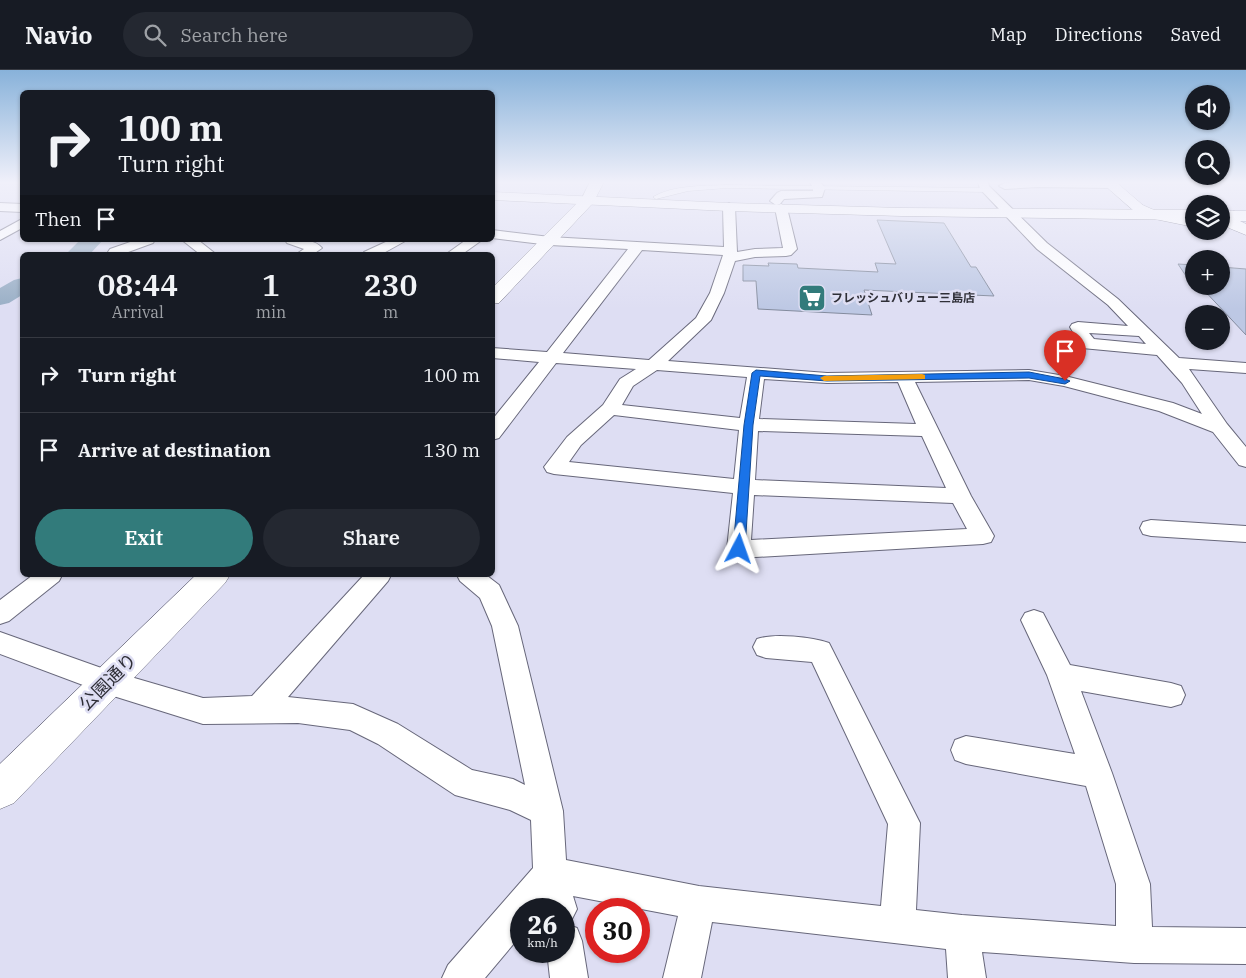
<!DOCTYPE html>
<html lang="en">
<head>
<meta charset="utf-8">
<style>
	:root { --surface:#171b24; --page:#242831; --text:#f1f3f6; --muted:#9ea1a6; --line:#363941; --accent:#327b7b }
	body { margin:0; font-family:"IBM Plex Serif","Noto Sans JP",serif; background:var(--page); color:var(--text); height:100vh; display:flex; flex-direction:column; font-size:19px; white-space:nowrap }
	* { box-sizing:border-box; margin:0 }
	p { font-size:16px; color:var(--muted) }
	.icon { flex:none; width:28px; height:28px; fill:none; stroke:currentColor; stroke-width:2; stroke-linecap:round; stroke-linejoin:round }
	.map { position:relative; flex:1; overflow:hidden }
	.sheet { position:absolute; left:20px; top:182px; width:475px; height:325px; display:flex; flex-direction:column; background:var(--surface); border-radius:8px; box-shadow:0 1px 4px #0004 }
	.sheet>* { flex:none }
	.guide { position:absolute; left:20px; top:20px; width:475px; height:152px; border-radius:8px; box-shadow:0 1px 4px #0004; background:#171b24; color:var(--text); overflow:hidden }
	.buttons { position:absolute; left:1185px; top:15px; display:grid; gap:10px }
	.buttons a { display:grid; place-items:center; width:45px; height:45px; border-radius:50%; background:var(--surface); box-shadow:0 1px 4px #0004; font-size:25px }
	.speed { position:absolute; left:510px; top:828px; display:flex; gap:10px; font-size:25px; font-weight:700; text-align:center }
	.speed>* { display:grid; place-content:center; width:65px; height:65px; border-radius:50%; background:var(--surface); box-shadow:0 1px 4px #0004; line-height:1 }
	.speed small { font-size:12px; font-weight:400 }
	.speed .limit { border:8px solid #d22; background:#fff; color:#111 }
	.pin { position:absolute; display:grid; place-items:center; width:42px; height:42px; color:#fff; margin:-51px -21px; border-radius:50% 50% 50% 0; rotate:-45deg; box-shadow:0 0 5px #0007 }
	.pin .icon { rotate:45deg }
	.me { position:absolute; width:55px; margin:-28px; rotate:4deg; stroke-linejoin:round; filter:drop-shadow(0 0 4px #0008) }
	.turn { display:flex; align-items:center; gap:18px; height:105px; padding:0 15px; font-size:22px }
	.turn .icon { width:65px; height:65px; stroke-width:2.5 }
	.turn b { display:block; font-size:35px; line-height:42px }
	.then { display:flex; align-items:center; height:48px; padding:0 15px; background:#0003; gap:10px; font-size:19px }
	.eta { display:flex; justify-content:space-evenly; align-items:center; height:85px; text-align:center }
	.eta b { font-size:30px; font-weight:600; line-height:35px }
	.button { display:flex; gap:10px; margin-top:auto; padding:10px 15px }
	.button a { flex:1; height:58px; border-radius:30px; background:var(--accent); color:#fff; font-size:20px; font-weight:600; line-height:58px; text-align:center }
	.button a+a { background:var(--page); color:var(--text) }
	ul { padding:0; list-style:none }
	li { display:flex; align-items:center; gap:15px; height:75px; padding:0 15px; border-top:1px solid var(--line) }
	li div { flex:1 }
	li b { display:block; font-size:19px }
	li em { font-style:normal }
	header { display:flex; align-items:center; gap:30px; box-sizing:border-box; height:70px; padding:0 25px; background:var(--surface); border-bottom:1px solid var(--line) }
	header strong { font-size:24px }
	nav { display:flex; gap:28px; margin-inline-start:auto; font-size:18px }
	.search { width:350px; height:45px; background:var(--page); display:flex; align-items:center; gap:12px; box-sizing:border-box; padding:0 18px; border-radius:28px; color:var(--muted); font-size:19px }
	.map>svg:first-child { display:block }
	.lines { fill:none; stroke-linecap:round; stroke-linejoin:round }
	.river { fill:#98aec5; fill-rule:evenodd }
	.building { fill:#bdc8e4; stroke:#838b9d }
	.service-casing { stroke:#67677a; stroke-width:1 }
	.minor-casing { stroke:#67677a; stroke-width:2 }
	.tertiary-casing { stroke:#67677a; stroke-width:1 }
	.secondary-casing { stroke:#67677a; stroke-width:1 }
	.trunk-casing { stroke:#67677a; stroke-width:1 }
	.service { fill:#fff; fill-rule:evenodd }
	.minor { fill:#fff; fill-rule:evenodd }
	.tertiary { fill:#fff; fill-rule:evenodd }
	.secondary { fill:#fff; fill-rule:evenodd }
	.trunk { fill:#fff; fill-rule:evenodd }
	.route { fill:#1a73e8; stroke:#114b97 }
	.slow { fill:#f59e0b }
	.labels { text-anchor:middle; stroke-width:5; stroke-linejoin:round; paint-order:stroke }
	.far-poi-label { font-size:12px; font-weight:bold; fill:#2f2f37; stroke:#dedef3; text-anchor:start }
	.near-street-label { font-size:18px; fill:#2f2f37; stroke:#dedef3 }
</style>
</head>
<body>
<header>
<strong>Navio</strong>
<div class="search"><svg class="icon" aria-label="search" viewBox="0 0 24 24"><circle cx="10" cy="10" r="6"/><path d="M15 15l6 6"/></svg>Search here</div>
<nav><a>Map</a><a>Directions</a><a>Saved</a></nav>
</header>
<div class="map">
<svg width="1246" height="908" viewBox="0 0 1246 908">
	<rect width="100%" height="100%" fill="#dedef3"/>
	<g class="lines">
		<!-- river -->
		<path class="river" d="M 80,170 L 103,170 L 89,185 L 65,185 Z
			M 22,208 L 22,225 L 9,233 L 0,235 L 0,218 L 14,210 Z"/>
	</g>
	<!-- building -->
	<path class="building" d="M 877,150 L 944,153 L 971,197 L 976,197 L 994,226 L 864,220 L 872,245 L 758,239 L 756,211 L 743,211 L 743,195 L 769,196 L 768,193 L 797,194 L 798,198 L 878,202 L 875,193 L 896,194 Z
		M 1178,194 L 1194,195 L 1194,212 L 1190,212 Z
		M 1221,197 L 1246,199 L 1246,265 L 1200,216 L 1221,216 Z"/>
	<g class="lines">
		<!-- service casing -->
		<g class="service-casing">
			<path id="service" d="M 726,115 L 986,118 L 989,120 L 986,122 L 726,118 L 688,121 L 656,129 L 653,127 C 673,115 703,116 726,115 Z"/>
		</g>
		<!-- minor casing -->
		<g class="minor-casing">
			<path id="minor" d="M 810,112 L 820,112 L 825,118 L 822,127 L 784,129 L 780,134 L 776,135 L 770,131 L 777,123 L 781,121 L 813,121 L 813,118 Z
				M 978,112 L 988,112 L 989,116 L 1047,173 L 1118,229 L 1179,288 L 1246,293 L 1246,303 L 1189,299 L 1227,354 L 1246,377 L 1246,397 L 1239,395 L 1213,362 L 1159,341 L 1064,316 L 1029,310 L 915,312 L 971,426 L 994,466 L 991,472 L 983,474 L 739,488 L 731,485 L 727,479 L 733,423 L 554,404 L 547,402 L 544,397 L 567,367 L 603,335 L 620,309 L 636,299 L 556,293 L 499,368 L 492,370 L 492,350 L 539,292 L 492,288 L 492,278 L 547,282 L 628,179 L 550,175 L 492,168 L 492,160 L 550,167 L 724,177 L 723,137 L 729,133 L 735,137 L 737,182 L 755,179 L 783,178 L 775,138 L 781,134 L 787,138 L 797,179 L 791,185 L 786,186 L 755,187 L 735,191 L 724,223 L 711,250 L 668,291 L 827,303 L 1029,300 L 1065,306 L 1173,333 L 1202,344 L 1182,313 L 1157,285 L 1082,278 L 1070,257 L 1072,254 L 1078,252 L 1128,256 L 1108,235 L 1037,179 L 980,119 ZM 642,180 L 723,185 L 710,223 L 696,248 L 649,290 L 563,283 ZM 1089,263 L 1139,266 L 1146,274 L 1094,269 ZM 657,300 L 747,307 L 740,348 L 622,335 L 633,316 ZM 764,309 L 827,313 L 898,312 L 916,354 L 759,349 ZM 614,345 L 739,360 L 734,409 L 569,392 L 581,375 ZM 758,361 L 922,366 L 946,418 L 755,410 ZM 754,425 L 953,433 L 967,459 L 751,470 Z
				M 1020,112 L 1112,112 L 1118,115 L 1112,118 L 1037,117 L 1005,119 L 999,116 L 1005,113 Z
				M 0,133 L 22,134 L 22,142 L 0,141 Z
				M 22,149 L 22,158 L 0,170 L 0,161 Z
				M 136,170 L 155,170 L 153,173 L 120,185 L 110,185 L 108,182 L 110,179 Z
				M 182,170 L 198,170 L 217,185 L 201,185 Z
				M 285,170 C 297,170 313,168 322,178 L 312,185 L 295,185 L 304,179 L 287,173 Z
				M 390,170 L 407,170 L 380,185 L 362,185 L 364,182 Z
				M 466,170 L 482,170 L 461,185 L 445,185 Z
				M 1151,450 L 1246,456 L 1246,472 L 1151,466 L 1143,464 L 1140,458 L 1143,452 Z
				M 33,505 L 62,505 L 59,511 L 9,551 L 0,554 L 0,530 Z
				M 364,505 L 391,505 L 388,511 L 288,627 L 353,634 L 398,654 L 472,700 L 513,709 L 525,715 L 492,556 L 480,528 L 460,511 L 457,505 L 486,505 L 499,515 L 518,556 L 563,741 L 566,790 L 699,816 L 881,836 L 888,754 L 812,592 L 766,588 L 757,585 L 753,577 L 757,569 C 774,563 812,567 829,573 L 920,753 L 916,840 L 962,845 L 1116,856 L 1116,814 L 1086,716 L 966,694 L 955,690 L 951,680 L 955,670 L 966,666 L 1075,684 L 1047,605 L 1021,550 L 1025,543 L 1034,540 L 1043,543 L 1070,595 L 1171,613 L 1181,616 L 1185,625 L 1181,634 L 1171,637 L 1081,621 L 1112,703 L 1150,814 L 1152,857 L 1246,858 L 1246,894 L 1134,893 L 982,882 L 986,908 L 948,908 L 946,879 L 712,852 L 701,908 L 663,908 L 678,846 L 573,826 L 577,839 L 571,851 L 566,854 L 577,858 L 582,871 L 588,908 L 550,908 L 547,881 L 564,881 L 564,839 L 521,839 L 521,865 L 485,908 L 442,908 L 448,895 L 533,798 L 531,750 L 510,740 L 455,725 L 378,674 L 350,660 L 298,653 L 203,654 L 107,624 L 0,584 L 0,562 L 107,600 L 203,628 L 252,626 Z"/>
		</g>
		<!-- tertiary casing -->
		<g class="tertiary-casing">
			<path id="tertiary" d="M 1101,112 L 1116,112 L 1145,137 L 1143,140 L 1133,140 Z
				M 588,126 L 593,127 L 595,130 L 593,133 L 499,233 L 492,234 L 492,218 L 583,127 Z
				M 196,505 L 230,505 L 225,513 L 14,733 L 0,739 L 0,694 Z"/>
		</g>
		<!-- secondary casing -->
		<g class="secondary-casing">
			<path id="secondary" d="M 590,112 L 604,112 L 593,133 L 583,133 L 581,130 Z
				M 1138,133 L 1154,140 L 1194,147 L 1194,157 L 1145,147 L 1131,137 L 1133,134 Z
				M 1234,141 L 1239,143 L 1242,146 L 1238,150 L 1246,154 L 1246,165 L 1229,158 L 1221,151 L 1223,147 Z"/>
		</g>
		<!-- trunk casing -->
		<g class="trunk-casing">
			<path id="trunk" d="M 492,122 L 729,133 L 902,138 L 1194,140 L 1194,150 L 902,146 L 729,141 L 492,130 Z
				M 1221,141 L 1246,141 L 1246,151 L 1221,151 Z"/>
		</g>
		<!-- service -->
		<use href="#service" class="service"/>
		<!-- minor -->
		<use href="#minor" class="minor"/>
		<!-- tertiary -->
		<use href="#tertiary" class="tertiary"/>
		<!-- secondary -->
		<use href="#secondary" class="secondary"/>
		<!-- trunk -->
		<use href="#trunk" class="trunk"/>
	</g>
	<!-- sky -->
	<linearGradient id="sky" x2="0" y2="1"><stop stop-color="#88b2da"/><stop offset="0.47" stop-color="#f0f0fa"/><stop offset="1" stop-color="#f0f0fa" stop-opacity="0"/></linearGradient>
	<rect width="1246" height="239" fill="url(#sky)"/>
	<!-- route -->
	<path class="route" d="M 756,300 L 827,306 L 1029,302 L 1065,309 L 1070,311 L 1065,314 L 1029,308 L 827,311 L 760,306 L 753,355 L 745,479 L 739,483 L 733,479 L 744,355 L 752,303 Z"/>
	<!-- slow -->
	<path class="slow" d="M 922,304 L 925,305 L 925,309 L 824,311 L 820,308 L 824,306 Z"/>
	<!-- icons -->
	<defs>
		<g id="supermarket-square" transform="scale(1.4375)"><rect x="-9" y="-9" width="18" height="18" rx="4" fill="#327b7b" stroke="#dedef3"/><path d="M-6-5.5h2.5l.6 2H6L4.5 2H-2.5L-4.4-4H-6ZM-1.5 3.2a1.3 1.3 0 1 0 .1 0ZM3 3.2a1.3 1.3 0 1 0 .1 0Z" fill="#fff"/></g>
	</defs>
	<g fill-rule="evenodd">
		<use href="#supermarket-square" x="812" y="228"/>
	</g>
	<g class="labels">
		<!-- far-poi labels -->
		<g class="far-poi-label">
			<text x="831" y="232">フレッシュバリュー三島店</text>
		</g>
		<!-- near-street labels -->
		<g class="near-street-label">
			<text transform="translate(108 612) rotate(-45)" y="6">公園通り</text>
		</g>
	</g>
</svg>
<div class="buttons">
<a><svg class="icon" aria-label="sound" viewBox="0 0 24 24"><path d="M4 9h4l5-4v14l-5-4H4zM17 9q2 3 0 6"/></svg></a>
<a><svg class="icon" aria-label="search" viewBox="0 0 24 24"><circle cx="10" cy="10" r="6"/><path d="M15 15l6 6"/></svg></a>
<a><svg class="icon" aria-label="layers" viewBox="0 0 24 24"><path d="M12 4l9 5-9 5-9-5zM3 14l9 5 9-5"/></svg></a>
<a>+</a>
<a>−</a>
</div>
<div class="speed"><div>26<small>km/h</small></div><div class="limit">30</div></div>
<div class="pin" style="left:1065px;top:311px;background:#d93025"><svg class="icon" aria-label="arrive" viewBox="0 0 24 24"><path d="M6 21V4h12l-3 4 3 4H6"/></svg></div>
<svg class="me" style="left:739px;top:479px" viewBox="-20 -20 40 40"><path d="M0-17L14 15 0 8-14 15z" fill="#1a73e8" stroke="#fff" stroke-width="4"/></svg>
<div class="guide">
<div class="turn"><svg class="icon" aria-label="right" viewBox="0 0 24 24"><path d="M7 20v-9h11M14 6l5 5-5 5"/></svg><div><b>100 m</b>Turn right</div></div>
<div class="then">Then<svg class="icon" aria-label="arrive" viewBox="0 0 24 24"><path d="M6 21V4h12l-3 4 3 4H6"/></svg></div>
</div>
<section class="sheet">
<div class="eta">
<div><b>08:44</b><p>Arrival</p></div>
<div><b>1</b><p>min</p></div>
<div><b>230</b><p>m</p></div>
</div>
<ul>
<li><svg class="icon" aria-label="right" viewBox="0 0 24 24"><path d="M7 20v-9h11M14 6l5 5-5 5"/></svg><div><b>Turn right</b></div><em>100 m</em></li>
<li><svg class="icon" aria-label="arrive" viewBox="0 0 24 24"><path d="M6 21V4h12l-3 4 3 4H6"/></svg><div><b>Arrive at destination</b></div><em>130 m</em></li>
</ul>
<div class="button"><a>Exit</a><a>Share</a></div>
</section>
</div>
</body>
</html>
